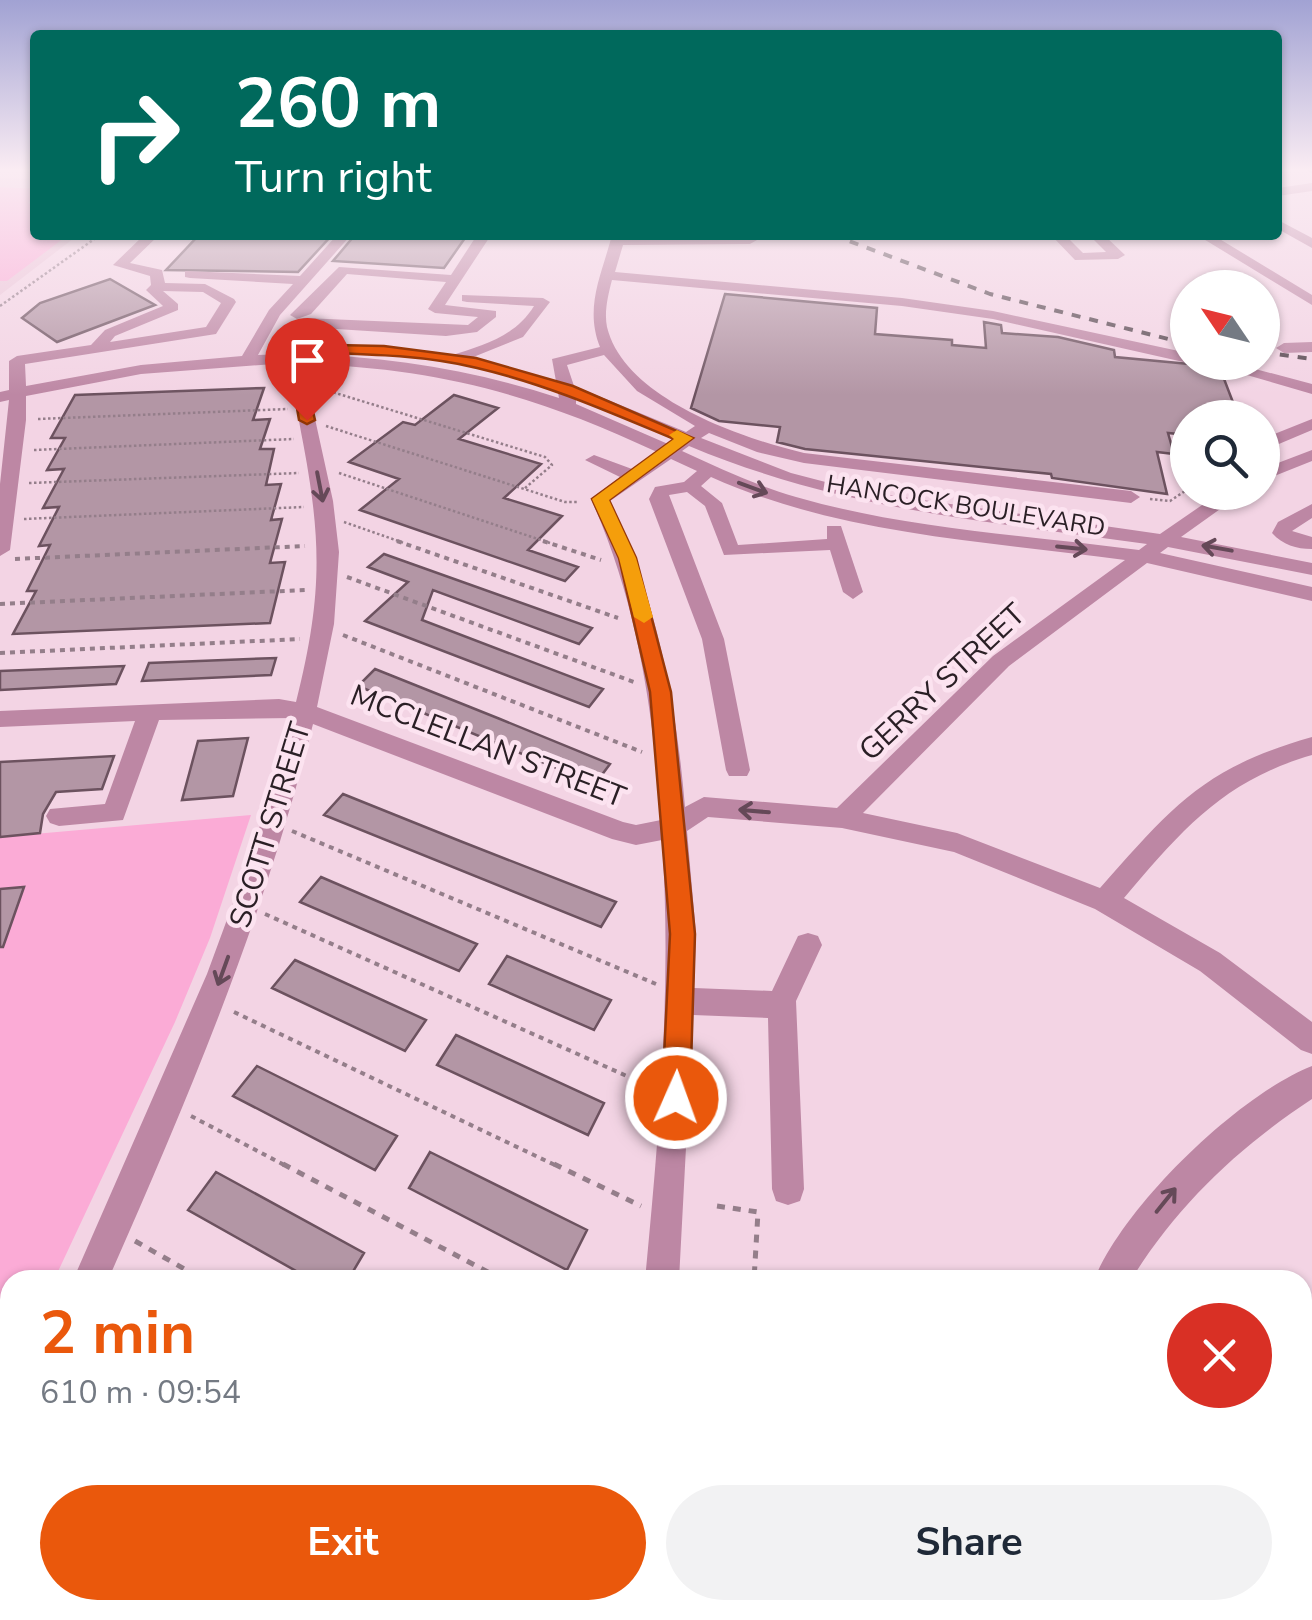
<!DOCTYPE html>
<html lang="en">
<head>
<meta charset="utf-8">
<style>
	:root { --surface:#fff; --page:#f2f2f3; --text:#1f2937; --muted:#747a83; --accent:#ea580c }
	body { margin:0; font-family:"Nunito Sans",sans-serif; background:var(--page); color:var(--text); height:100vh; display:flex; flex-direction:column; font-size:38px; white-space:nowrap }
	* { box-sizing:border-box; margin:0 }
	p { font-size:32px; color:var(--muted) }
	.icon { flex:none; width:55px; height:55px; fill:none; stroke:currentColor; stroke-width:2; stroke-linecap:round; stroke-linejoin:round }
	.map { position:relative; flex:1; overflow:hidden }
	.sheet { position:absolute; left:0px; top:1270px; width:1312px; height:350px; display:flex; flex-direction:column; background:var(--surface); border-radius:30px 30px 0 0; box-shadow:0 2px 8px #0004 }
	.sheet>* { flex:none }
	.top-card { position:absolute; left:30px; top:30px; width:1252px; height:210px; border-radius:10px; box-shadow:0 2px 8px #0004; background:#00695c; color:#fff; overflow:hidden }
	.needle { width:65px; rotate:305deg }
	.tools { position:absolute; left:1170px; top:270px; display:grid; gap:20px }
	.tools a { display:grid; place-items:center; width:110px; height:110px; border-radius:50%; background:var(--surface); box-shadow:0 2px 8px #0004; font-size:50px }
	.pin { position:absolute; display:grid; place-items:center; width:85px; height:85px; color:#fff; margin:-102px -42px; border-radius:50% 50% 50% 0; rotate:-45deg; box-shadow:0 0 10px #0007 }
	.pin .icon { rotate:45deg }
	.me { position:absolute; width:110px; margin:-55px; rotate:2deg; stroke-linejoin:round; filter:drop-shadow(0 0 8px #0008) }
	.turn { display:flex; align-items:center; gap:35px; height:210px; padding:0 40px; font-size:45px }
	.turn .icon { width:130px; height:130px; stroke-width:2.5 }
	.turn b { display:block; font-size:70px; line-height:85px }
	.round { display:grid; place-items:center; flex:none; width:105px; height:105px; border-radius:52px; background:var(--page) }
	.headline { display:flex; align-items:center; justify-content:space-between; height:170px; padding:0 40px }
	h1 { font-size:60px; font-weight:700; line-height:75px; color:var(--accent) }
	.cta { display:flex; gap:20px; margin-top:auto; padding:20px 40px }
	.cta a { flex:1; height:115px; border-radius:60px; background:var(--accent); color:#fff; font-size:40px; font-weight:700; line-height:115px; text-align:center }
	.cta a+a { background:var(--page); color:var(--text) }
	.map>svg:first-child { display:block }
	.built { fill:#ebc5d8 }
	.green { fill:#fbabd6 }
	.building { fill:#b396a5; stroke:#6c525f; stroke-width:2.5 }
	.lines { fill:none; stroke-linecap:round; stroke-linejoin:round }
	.path-far2 { stroke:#947e8a; stroke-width:2.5; stroke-dasharray:2.5 2.5; stroke-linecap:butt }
	.path-far1 { stroke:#947e8a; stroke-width:4; stroke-dasharray:5 5; stroke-linecap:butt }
	.path { stroke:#947e8a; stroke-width:5; stroke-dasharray:8 8; stroke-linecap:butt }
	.minor { fill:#bd87a4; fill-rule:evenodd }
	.major { fill:#983872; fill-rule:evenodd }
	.rail { stroke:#56474f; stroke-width:4; stroke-dasharray:9 9; stroke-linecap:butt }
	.oneway { stroke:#654958 }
	.route { fill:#ea580c; stroke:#983908; stroke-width:2.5 }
	.slow { fill:#f59e0b }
	.labels { text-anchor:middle; stroke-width:9; stroke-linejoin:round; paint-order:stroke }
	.far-street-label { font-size:25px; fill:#2a1f25; stroke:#fce3f0 }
	.street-label { font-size:30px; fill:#2a1f25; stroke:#fce3f0 }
</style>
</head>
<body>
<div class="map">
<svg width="1312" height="1620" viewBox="0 0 1312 1620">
	<rect width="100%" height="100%" fill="#f3d4e4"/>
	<!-- built -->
	<path class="built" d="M 0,178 L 35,179 L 35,235 L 78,235 L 0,295 Z"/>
	<!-- green -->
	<path class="green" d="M 0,187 L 35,189 L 35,197 L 28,203 L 35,204 L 35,235 L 68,235 L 7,281 L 0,281 Z
		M 251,815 L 210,938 L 175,1022 L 54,1280 L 10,1280 L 10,1328 L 0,1331 L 0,837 Z
		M 675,1610 L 961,1610 L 970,1620 L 674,1620 Z"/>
	<!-- building -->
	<path class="building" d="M 199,235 L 332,235 L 298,272 L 166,270 Z
		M 355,235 L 461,235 L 458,238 L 465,238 L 444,268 L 333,261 Z
		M 110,279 L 155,305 L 57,342 L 22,318 L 40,303 Z
		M 725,294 L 877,308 L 875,334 L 952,340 L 952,345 L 986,348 L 984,322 L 1001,325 L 1002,333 L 1058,337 L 1114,350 L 1115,357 L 1200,365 L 1221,371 L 1239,418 L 1188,418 L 1188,435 L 1168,433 L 1174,454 L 1157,452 L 1167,494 L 1052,478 L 1051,474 L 805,449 L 777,442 L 780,427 L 719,421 L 691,408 Z
		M 264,388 L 253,420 L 270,419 L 260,449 L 274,449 L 266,485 L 281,484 L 271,520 L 282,519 L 270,563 L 285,562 L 270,623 L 13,634 L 36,591 L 27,591 L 50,545 L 39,546 L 59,507 L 43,508 L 64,469 L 47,470 L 65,438 L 51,438 L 75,395 Z
		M 454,395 L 498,408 L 459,439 L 541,464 L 504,498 L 562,516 L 528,550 L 578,567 L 565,581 L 360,510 L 399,479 L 349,462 L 403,422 L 415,425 Z
		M 384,554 L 592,628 L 579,644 L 433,590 L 422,620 L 603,689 L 589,707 L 365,621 L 408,582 L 368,567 Z
		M 276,658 L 271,675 L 142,681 L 149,663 Z
		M 124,666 L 116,684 L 0,690 L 0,671 Z
		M 375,669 L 500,719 L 610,764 L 595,784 L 358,686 Z
		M 248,738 L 233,796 L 182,800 L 198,741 Z
		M 114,756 L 102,789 L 56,792 L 43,814 L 40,833 L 0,837 L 0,762 Z
		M 343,794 L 460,841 L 616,902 L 601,927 L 324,815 Z
		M 321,877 L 477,944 L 459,971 L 300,902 Z
		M 24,887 L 3,947 L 0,947 L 0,889 Z
		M 507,956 L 611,1000 L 594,1030 L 489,984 Z
		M 295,960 L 426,1020 L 405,1051 L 272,988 Z
		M 456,1035 L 604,1103 L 588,1135 L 437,1065 Z
		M 257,1066 L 397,1136 L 375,1170 L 233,1096 Z
		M 430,1152 L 587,1230 L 567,1270 L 409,1188 Z
		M 216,1172 L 364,1253 L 348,1280 L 312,1280 L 188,1210 Z"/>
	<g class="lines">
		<!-- path-far2 -->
		<path class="path-far2" d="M 0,306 L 100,235
			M 319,388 L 545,457 L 552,465 L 524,489
			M 38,419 L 288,409
			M 326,426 L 565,502 L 579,502
			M 34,450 L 294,439
			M 339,473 L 550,543
			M 29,483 L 299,473
			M 1150,499 L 1170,501 L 1188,489
			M 24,519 L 304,507
			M 344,522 L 404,543"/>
		<!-- path-far1 -->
		<path class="path-far1" d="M 397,541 L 618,618
			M 543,541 L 601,560
			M 15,559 L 305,546
			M 347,577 L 634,682
			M 0,604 L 305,590
			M 343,635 L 642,752
			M 0,653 L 300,639
			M 292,831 L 656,984
			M 265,914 L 649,1086
			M 234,1012 L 559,1167
			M 191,1116 L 288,1167"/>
		<!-- path -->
		<path class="path" d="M 283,1164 L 503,1280
			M 554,1164 L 641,1206
			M 717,1206 L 758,1212 L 754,1280
			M 135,1241 L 204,1280
			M 25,1620 L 32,1610"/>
		<!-- minor -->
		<path class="minor" d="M 1312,183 L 1312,191 L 1278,196 L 1278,188 Z
			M 1278,220 L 1312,238 L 1312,248 L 1278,229 Z
			M 144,235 L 159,235 L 130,263 L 162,270 L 165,283 L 205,284 L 234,299 L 236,302 L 216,334 L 25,364 L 26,386 L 141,365 L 242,356 L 269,310 L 293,284 L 190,278 L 185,277 L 185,271 L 300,276 L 337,235 L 351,235 L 280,315 L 258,355 L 284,354 L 278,337 L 288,324 L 304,318 L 468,325 L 478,317 L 435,313 L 428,309 L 446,282 L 347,274 L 311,314 L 297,319 L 290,315 L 339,267 L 451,275 L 477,235 L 491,235 L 445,305 L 496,311 L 496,317 L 477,332 L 446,336 L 305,327 L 292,341 L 300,354 C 390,357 474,370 559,398 L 552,359 L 600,347 C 584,307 602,274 612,235 L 755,235 L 757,240 L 750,244 L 623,245 L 615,272 L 902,298 L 993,311 L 1188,353 L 1188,363 L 993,319 L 902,306 L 612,280 C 608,295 604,312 607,327 C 624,398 741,438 804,453 L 1131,491 L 1140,497 L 1131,503 L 804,463 L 757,452 L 709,433 L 701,438 L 791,473 L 860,491 L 1160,534 L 1221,492 L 1244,492 L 1181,537 L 1312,563 L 1312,575 L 1168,547 L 1160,553 L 1312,587 L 1312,601 L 1147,563 L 1009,666 L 863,813 L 957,833 L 1100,888 C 1173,806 1203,768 1312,737 L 1312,755 C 1223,781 1182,830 1124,898 L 1220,953 L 1312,1022 L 1312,1054 L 1301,1050 L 1200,971 L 1095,909 L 954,852 L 842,828 L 708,817 L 687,831 L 696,934 L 694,988 L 772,991 L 798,936 L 808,933 L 818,936 L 822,945 L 796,1001 L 804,1189 L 800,1201 L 788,1205 L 776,1201 L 772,1189 L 768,1018 L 693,1015 L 679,1280 L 645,1280 C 659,1133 672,987 662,840 L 636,845 L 612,839 L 313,724 C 265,916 188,1099 108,1280 L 73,1280 L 207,974 L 253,849 L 292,718 L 159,720 L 123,820 L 59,826 L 50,823 L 46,816 L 50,809 L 105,804 L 135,721 L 0,727 L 0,711 L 279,699 L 296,702 C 323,594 322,540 301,432 C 297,409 294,386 287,363 L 141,374 L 26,396 L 26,420 L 10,550 L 0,556 L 0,484 L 9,400 L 0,402 L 0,392 L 9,390 L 9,361 L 17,356 L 91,345 L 105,330 L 163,306 L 146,290 L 151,285 L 150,276 L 113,265 ZM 163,291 L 203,292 L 221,303 L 206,327 L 110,342 L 115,336 L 178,310 L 178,304 ZM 604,355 L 637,391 L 695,426 L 686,432 L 574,386 L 567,365 ZM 303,364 C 437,368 536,395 657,452 L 632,469 L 594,455 L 585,460 L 620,477 L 591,499 C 637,602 653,708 661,820 L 636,825 L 623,822 L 317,707 L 334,624 L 339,552 L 333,501 ZM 576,398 L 675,440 L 668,444 L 576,404 ZM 689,446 C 842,510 986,521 1147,544 L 1139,550 C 1025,535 907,529 796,497 C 757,486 719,468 682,451 ZM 671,459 L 697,471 L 684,482 L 655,487 L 649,499 L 702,639 L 726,770 L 729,776 L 747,776 L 750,770 L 724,639 L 669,495 L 687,492 L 705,506 L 724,555 L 830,550 L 843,592 L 853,599 L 863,592 L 841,526 L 827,526 L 827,539 L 738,545 L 722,503 L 701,486 L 711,477 C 840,535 986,541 1125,560 L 993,656 L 837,808 L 704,797 L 685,807 C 676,700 656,598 610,501 Z
			M 1051,235 L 1065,235 L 1083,253 L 1106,252 L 1089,235 L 1104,235 L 1125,255 L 1118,259 L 1075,260 Z
			M 1197,235 L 1213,235 L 1312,295 L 1312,305 Z
			M 462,295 L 543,298 L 550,302 L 523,337 L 456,364 L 448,359 L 450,356 C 483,345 515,337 534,306 L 467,302 L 462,301 Z
			M 1312,342 L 1312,352 L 1284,353 L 1276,348 L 1284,343 Z
			M 1202,362 L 1229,362 L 1312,384 L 1312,394 Z
			M 1312,419 L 1312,430 L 1262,451 L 1262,439 Z
			M 1312,450 L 1312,461 L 1262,481 L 1262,469 Z
			M 1312,504 L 1312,518 L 1292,531 L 1312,537 L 1312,549 C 1296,549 1283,545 1272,533 L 1278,522 Z
			M 1312,1066 L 1312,1099 C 1239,1147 1177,1205 1131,1280 L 1094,1280 C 1124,1206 1237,1096 1312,1066 Z
			M 0,1374 L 10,1375 L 10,1455 L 0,1459 Z
			M 286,1610 L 337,1610 L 341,1620 L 290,1620 Z
			M 610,1610 L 652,1610 L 651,1620 L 609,1620 Z
			M 1004,1610 L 1046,1610 L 1046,1620 L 1004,1620 Z"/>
		<!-- major -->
		<path class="major" d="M 1303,168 L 1312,168 L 1312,173 Z"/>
		<!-- rail -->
		<path class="rail" d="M 833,235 L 990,294 L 1188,344
			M 1262,352 L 1312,359"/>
	</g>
	<!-- one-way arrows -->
	<defs><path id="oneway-shaft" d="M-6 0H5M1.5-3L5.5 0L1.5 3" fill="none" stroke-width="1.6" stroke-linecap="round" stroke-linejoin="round" transform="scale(2.5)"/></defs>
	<g class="oneway">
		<use href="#oneway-shaft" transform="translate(320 487) rotate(79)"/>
		<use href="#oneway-shaft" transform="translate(753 488) rotate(20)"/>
		<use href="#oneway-shaft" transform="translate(1072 548) rotate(6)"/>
		<use href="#oneway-shaft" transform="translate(1217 548) rotate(-170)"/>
		<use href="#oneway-shaft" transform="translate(754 811) rotate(-175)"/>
		<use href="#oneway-shaft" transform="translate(223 971) rotate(110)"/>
		<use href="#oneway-shaft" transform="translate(1166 1200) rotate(-51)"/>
	</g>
	<!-- sky -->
	<linearGradient id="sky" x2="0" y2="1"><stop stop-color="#a1a2d3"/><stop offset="0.43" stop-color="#faecf3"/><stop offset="1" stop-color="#faecf3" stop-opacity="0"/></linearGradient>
	<rect width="1312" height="395" fill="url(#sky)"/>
	<!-- route -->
	<path class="route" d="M 286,344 L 384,346 L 476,358 L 573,386 L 693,438 L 609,500 L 636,558 L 671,692 L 695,934 L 690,1098 L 686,1108 L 676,1112 L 666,1108 L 662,1098 L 670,934 L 650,692 L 619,558 L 592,499 L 674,439 C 609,412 546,384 477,368 C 419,354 358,354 299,352 L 315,420 L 307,424 L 299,420 Z"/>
	<!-- slow -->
	<path class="slow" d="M 677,430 L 693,438 L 609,500 L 636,558 L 653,617 L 644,623 L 634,617 L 619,558 L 592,499 L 674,439 L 669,435 Z"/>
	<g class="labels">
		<!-- far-street labels -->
		<g class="far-street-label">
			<text transform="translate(966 505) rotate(9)" y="9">HANCOCK BOULEVARD</text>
		</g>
		<!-- street labels -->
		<g class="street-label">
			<text transform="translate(942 682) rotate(-43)" y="10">GERRY STREET</text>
			<text transform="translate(488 746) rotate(21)" y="10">MCCLELLAN STREET</text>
			<text transform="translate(270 825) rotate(-73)" y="10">SCOTT STREET</text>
		</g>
	</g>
</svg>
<div class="tools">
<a><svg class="needle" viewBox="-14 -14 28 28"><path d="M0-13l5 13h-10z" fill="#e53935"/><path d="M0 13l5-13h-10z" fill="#747a83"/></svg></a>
<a><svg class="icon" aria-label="search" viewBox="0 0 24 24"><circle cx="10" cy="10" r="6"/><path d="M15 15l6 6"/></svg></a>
</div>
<div class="pin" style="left:307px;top:420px;background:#d93025"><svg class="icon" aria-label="arrive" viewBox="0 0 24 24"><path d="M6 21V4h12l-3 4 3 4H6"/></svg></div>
<svg class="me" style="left:676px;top:1098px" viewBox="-20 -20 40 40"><circle r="17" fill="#ea580c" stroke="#fff" stroke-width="3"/><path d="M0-11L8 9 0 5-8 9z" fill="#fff"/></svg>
<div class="top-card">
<div class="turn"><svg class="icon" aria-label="right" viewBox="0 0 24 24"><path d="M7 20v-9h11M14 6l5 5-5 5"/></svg><div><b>260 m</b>Turn right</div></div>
</div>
<section class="sheet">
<div class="headline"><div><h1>2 min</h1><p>610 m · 09:54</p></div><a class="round" style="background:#d93025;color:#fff"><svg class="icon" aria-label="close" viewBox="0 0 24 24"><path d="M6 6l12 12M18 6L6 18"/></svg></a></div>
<div class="cta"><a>Exit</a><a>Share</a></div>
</section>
</div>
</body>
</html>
